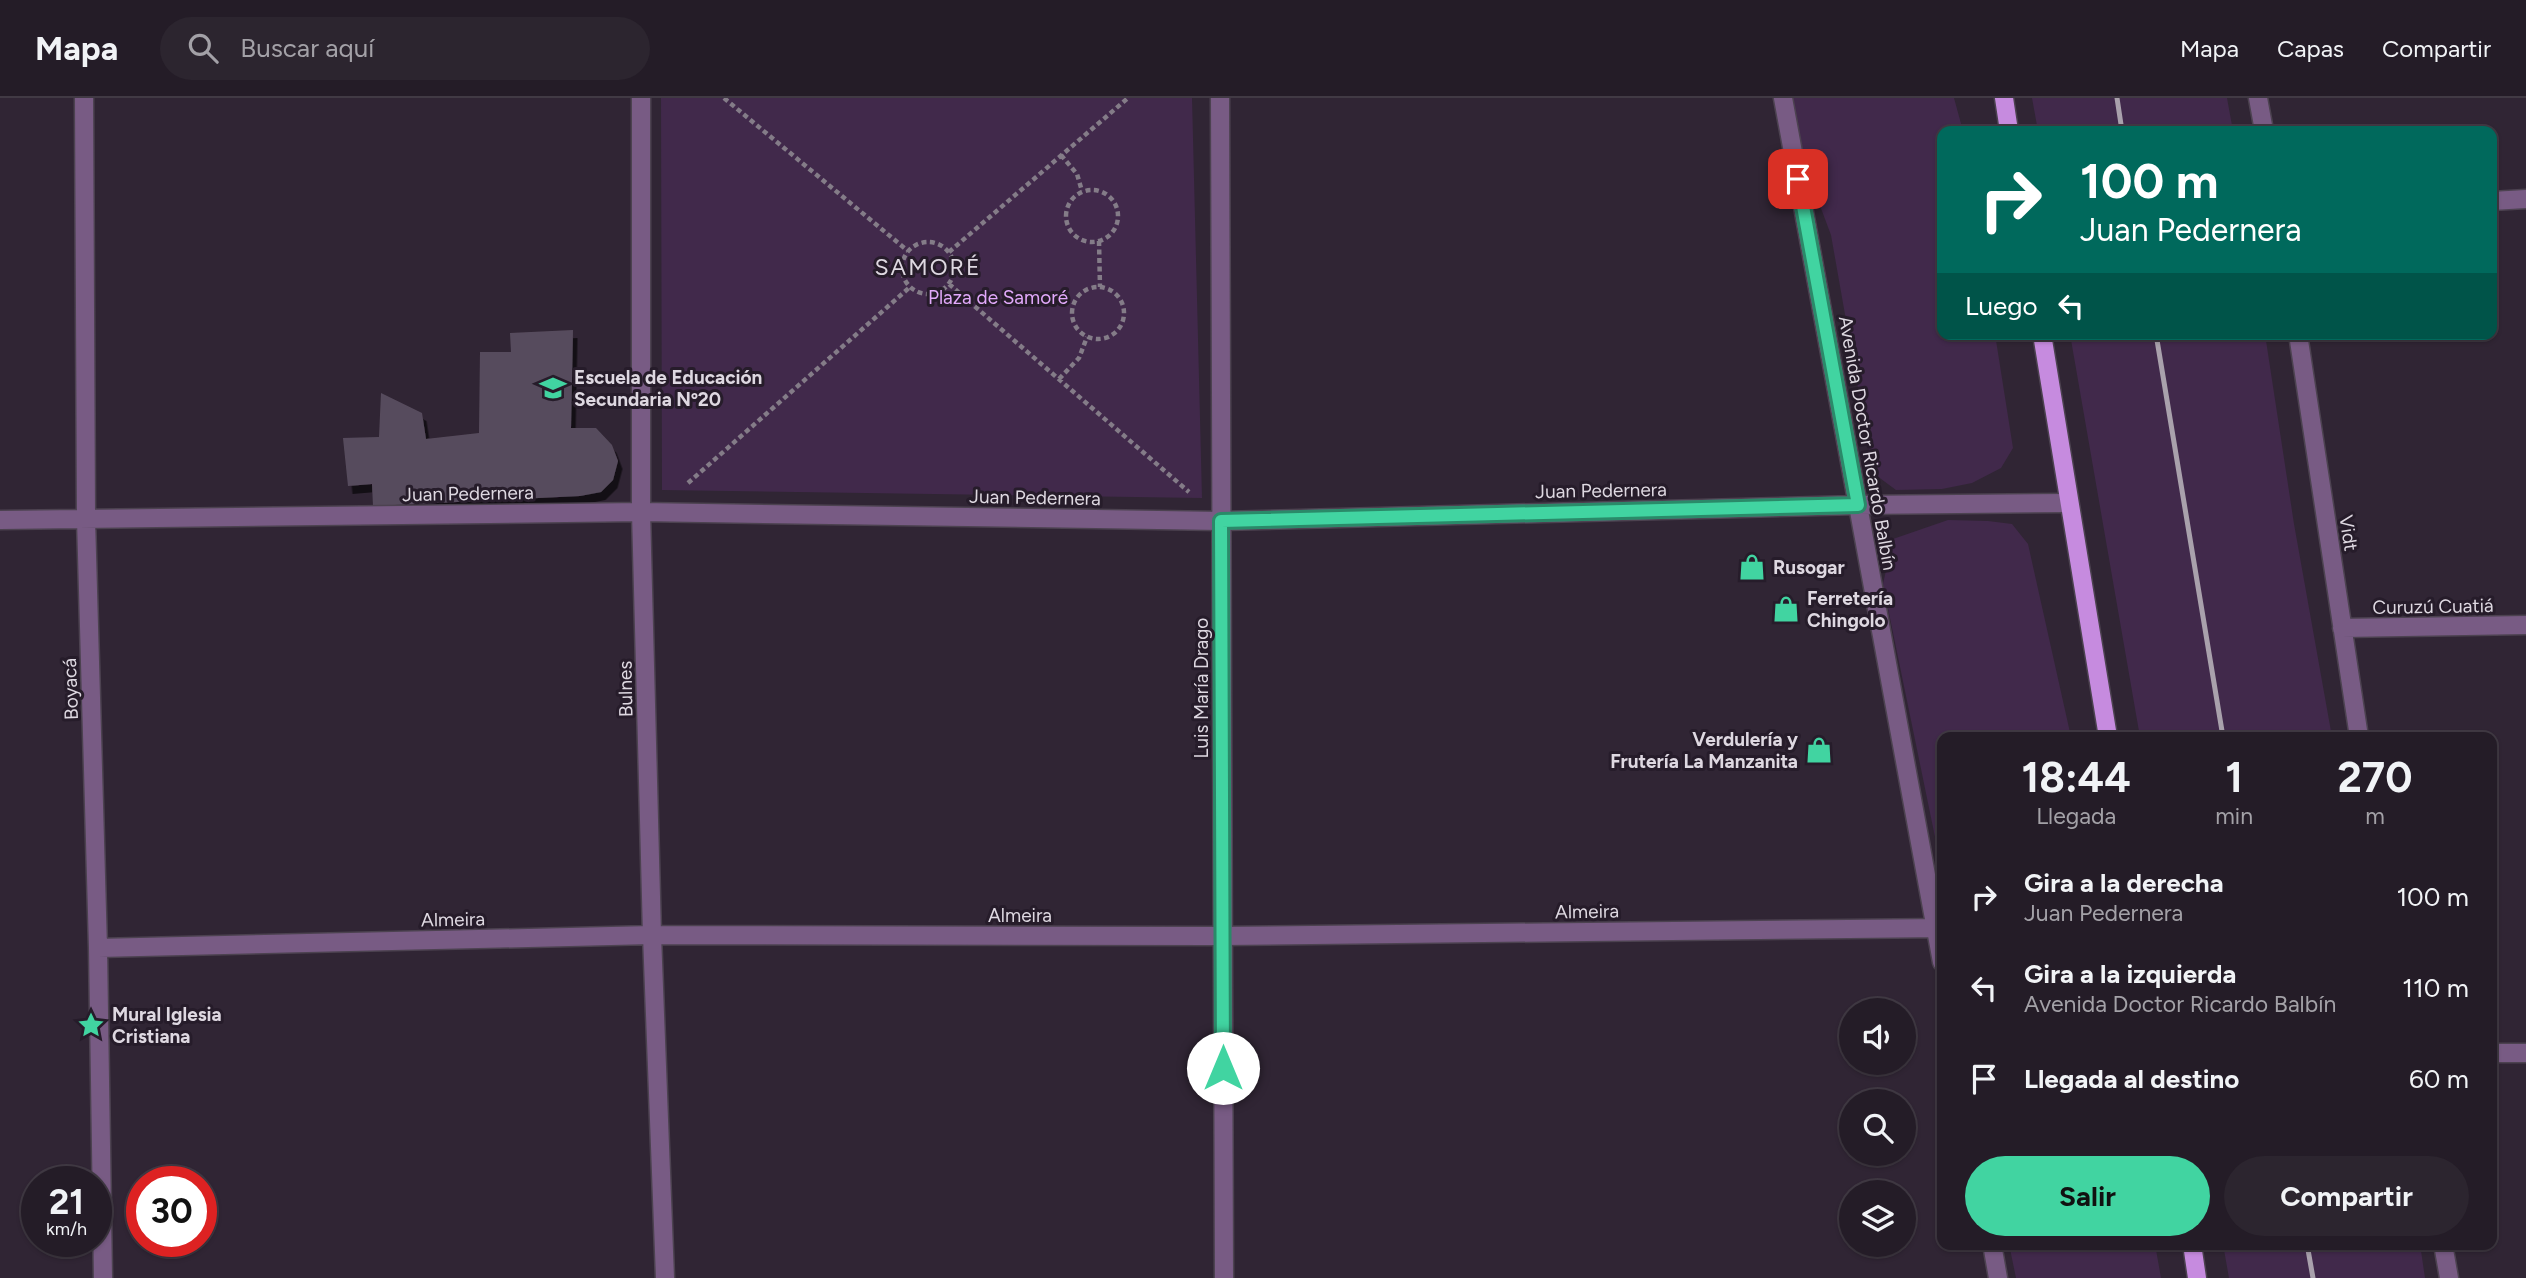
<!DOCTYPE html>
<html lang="es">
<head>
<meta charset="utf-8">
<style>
	:root { --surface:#241c27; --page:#2c252f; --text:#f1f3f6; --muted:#a3a1a7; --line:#413a44; --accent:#41d4a1 }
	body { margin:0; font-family:Figtree,sans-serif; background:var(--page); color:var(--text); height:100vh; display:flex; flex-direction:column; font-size:26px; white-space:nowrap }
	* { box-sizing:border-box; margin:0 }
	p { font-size:23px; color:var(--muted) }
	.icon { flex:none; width:38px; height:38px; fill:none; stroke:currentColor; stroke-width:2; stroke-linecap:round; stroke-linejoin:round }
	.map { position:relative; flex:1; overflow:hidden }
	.panel { position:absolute; left:1937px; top:634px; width:560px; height:518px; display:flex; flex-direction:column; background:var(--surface); border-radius:14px; box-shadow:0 2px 5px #0004,0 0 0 2px var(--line) }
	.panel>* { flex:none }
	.hud { position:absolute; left:1937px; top:28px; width:560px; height:214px; border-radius:14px; box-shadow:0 2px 5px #0004,0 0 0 2px var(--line); background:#00695c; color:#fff; overflow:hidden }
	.controls { position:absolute; left:1839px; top:900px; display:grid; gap:14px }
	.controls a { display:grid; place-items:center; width:77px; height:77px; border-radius:50%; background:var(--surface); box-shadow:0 2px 5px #0004,0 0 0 2px var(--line); font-size:35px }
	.speed { position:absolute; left:21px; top:1068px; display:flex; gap:14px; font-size:35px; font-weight:700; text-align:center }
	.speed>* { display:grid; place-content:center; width:91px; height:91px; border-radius:50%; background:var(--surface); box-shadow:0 2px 5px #0004,0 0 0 2px var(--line); line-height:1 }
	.speed small { font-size:18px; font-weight:400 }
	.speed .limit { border:10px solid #d22; background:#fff; color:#111 }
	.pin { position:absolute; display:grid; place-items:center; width:60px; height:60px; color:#fff; margin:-30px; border-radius:14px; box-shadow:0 4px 10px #0006 }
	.me { position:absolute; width:77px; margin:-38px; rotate:0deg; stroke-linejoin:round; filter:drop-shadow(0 0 5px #0008) }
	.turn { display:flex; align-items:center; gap:24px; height:147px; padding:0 28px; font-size:32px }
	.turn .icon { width:91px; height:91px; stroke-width:2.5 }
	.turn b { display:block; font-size:49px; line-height:60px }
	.then { display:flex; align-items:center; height:66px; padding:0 28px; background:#0003; gap:14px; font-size:26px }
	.eta { display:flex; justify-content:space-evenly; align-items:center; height:119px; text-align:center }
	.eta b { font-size:42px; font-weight:700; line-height:49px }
	.primary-button { display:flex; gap:14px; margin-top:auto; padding:14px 28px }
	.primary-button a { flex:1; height:80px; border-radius:42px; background:var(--accent); color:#111; font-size:28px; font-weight:700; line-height:80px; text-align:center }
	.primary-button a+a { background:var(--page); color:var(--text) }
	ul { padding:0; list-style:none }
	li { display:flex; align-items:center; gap:21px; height:91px; padding:0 28px }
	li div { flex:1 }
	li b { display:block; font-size:26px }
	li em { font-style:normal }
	header { display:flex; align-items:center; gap:42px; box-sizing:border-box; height:98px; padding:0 35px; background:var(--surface); border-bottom:2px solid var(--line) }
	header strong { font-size:33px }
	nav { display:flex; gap:38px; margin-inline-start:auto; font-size:24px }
	.search { width:490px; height:63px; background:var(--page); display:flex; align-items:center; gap:18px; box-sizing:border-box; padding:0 24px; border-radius:38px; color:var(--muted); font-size:26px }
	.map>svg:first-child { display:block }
	.green { fill:#41294b }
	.building { fill:#574c5d; filter:url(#shadow) }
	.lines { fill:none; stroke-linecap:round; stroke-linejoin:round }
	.minor-casing { stroke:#4c4250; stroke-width:21 }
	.major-casing { stroke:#4c4250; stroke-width:21 }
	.path { stroke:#847c88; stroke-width:4.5; stroke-dasharray:5 3.5; stroke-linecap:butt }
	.minor { stroke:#785b84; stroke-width:18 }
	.major { stroke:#c68bdf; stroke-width:18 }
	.rail { stroke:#a9a1ac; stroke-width:5 }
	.route-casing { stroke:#2a8a69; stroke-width:18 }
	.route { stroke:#41d4a1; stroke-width:12 }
	.labels { text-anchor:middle; stroke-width:6; stroke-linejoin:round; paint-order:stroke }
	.park-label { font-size:19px; fill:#e2a9fb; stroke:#261c2a }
	.poi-label { font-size:19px; font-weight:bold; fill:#ded8e1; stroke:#261c2a; text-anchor:start }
	.street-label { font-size:19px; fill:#ded8e1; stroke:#261c2a }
	.quarter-label { font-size:23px; letter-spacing:2px; fill:#ded8e1; stroke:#261c2a }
</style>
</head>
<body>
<header>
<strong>Mapa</strong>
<div class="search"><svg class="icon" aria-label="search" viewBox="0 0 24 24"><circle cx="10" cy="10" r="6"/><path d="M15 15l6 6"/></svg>Buscar aquí</div>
<nav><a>Mapa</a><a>Capas</a><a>Compartir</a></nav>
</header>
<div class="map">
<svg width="2526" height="1180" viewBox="0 0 2526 1180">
	<defs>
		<filter id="shadow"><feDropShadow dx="4.5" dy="8" stdDeviation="0" flood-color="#0009"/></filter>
	</defs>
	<rect width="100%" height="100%" fill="#302534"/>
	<!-- green -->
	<path class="green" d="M 661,0 L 1192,0 L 1202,400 L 662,392 Z
		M 1791,0 L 1954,0 L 1963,33 L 1942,33 L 1942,236 L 1995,236 L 2013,350 L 2001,370 L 1972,385 L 1942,391 L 1896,392 L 1873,375 L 1831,137 L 1801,57 Z
		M 2032,0 L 2227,0 L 2233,33 L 2038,33 Z
		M 2070,236 L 2265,236 L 2294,426 L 2332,639 L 2140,639 Z
		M 1948,422 L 1988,423 L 2012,426 L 2028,446 L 2071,639 L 1942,639 L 1942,773 L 1883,486 L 1893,441 Z
		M 2009,1146 L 2155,1146 L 2161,1180 L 2016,1180 Z
		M 2223,1146 L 2420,1146 L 2425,1180 L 2229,1180 Z"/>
	<!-- building -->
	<path class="building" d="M 573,232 L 571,330 L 596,330 L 612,347 L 618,363 L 613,382 L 601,394 L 580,398 L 373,408 L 372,386 L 348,388 L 343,340 L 379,339 L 381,295 L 422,315 L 426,341 L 479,335 L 480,254 L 511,254 L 510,235 Z"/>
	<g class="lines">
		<!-- minor casing -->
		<g class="minor-casing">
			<path id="minor" d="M 84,0 L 86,421 L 98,850 L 103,1180
				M 641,0 L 641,414 L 652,837 L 665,1180
				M 1220,0 L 1224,1180
				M 1783,0 L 1942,864
				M 2258,0 L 2264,33
				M 2492,103 L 2526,101
				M 2298,236 L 2359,639
				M 0,422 L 641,414 L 1221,423 L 1858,407 L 2069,405
				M 2342,530 L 2526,527
				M 98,850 L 652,837 L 1222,838 L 1942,830
				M 2492,955 L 2526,955
				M 1992,1146 L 1998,1180
				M 2443,1146 L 2449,1180"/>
		</g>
		<!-- major casing -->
		<g class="major-casing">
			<path id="major" d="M 2004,0 L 2009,33
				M 2042,236 L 2108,639
				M 2192,1146 L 2197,1180"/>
		</g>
		<!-- path -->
		<path class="path" d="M 724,0 L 908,153
			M 1061,57 L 1077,76 L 1082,93
			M1066 118a26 26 0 1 1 52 0a26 26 0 1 1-52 0Z
			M 1099,143 L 1100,189
			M902 170a26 26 0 1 1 52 0a26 26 0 1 1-52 0Z
			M 949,154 L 1128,0
			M 949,186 L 1189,394
			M1072 215a26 26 0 1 1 52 0a26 26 0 1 1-52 0Z
			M 1059,281 L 1079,260 L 1087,239
			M 688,385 L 910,189"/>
		<!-- minor -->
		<use href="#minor" class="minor"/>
		<!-- major -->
		<use href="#major" class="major"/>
		<!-- rail -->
		<path class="rail" d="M 2117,0 L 2122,33
			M 2156,236 L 2223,639
			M 2307,1146 L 2313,1180"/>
	</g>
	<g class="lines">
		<!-- route casing -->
		<g class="route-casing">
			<path id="route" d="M 1223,970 L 1221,423 L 1858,407 L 1798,81"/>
		</g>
		<!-- route -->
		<use href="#route" class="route"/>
	</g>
	<!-- icons -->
	<defs>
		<g id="school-bare" transform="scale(2.1)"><path d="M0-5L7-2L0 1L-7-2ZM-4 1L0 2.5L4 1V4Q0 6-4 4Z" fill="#41d4a1" stroke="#261c2a" stroke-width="2.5" paint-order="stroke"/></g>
		<g id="shop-bare" transform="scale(2.1)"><path d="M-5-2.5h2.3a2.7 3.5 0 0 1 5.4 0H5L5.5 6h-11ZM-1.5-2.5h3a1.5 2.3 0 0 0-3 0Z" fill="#41d4a1" stroke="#261c2a" stroke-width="2.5" paint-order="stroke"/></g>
		<g id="sight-bare" transform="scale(2.1)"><path d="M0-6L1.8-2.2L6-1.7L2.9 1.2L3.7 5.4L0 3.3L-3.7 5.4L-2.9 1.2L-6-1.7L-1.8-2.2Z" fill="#41d4a1" stroke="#261c2a" stroke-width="2.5" paint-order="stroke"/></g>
	</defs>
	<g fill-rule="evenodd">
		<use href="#school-bare" x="553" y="290"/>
		<use href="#shop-bare" x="1752" y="469"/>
		<use href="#shop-bare" x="1786" y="511"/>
		<use href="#shop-bare" x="1819" y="652"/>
		<use href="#sight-bare" x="91" y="927"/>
	</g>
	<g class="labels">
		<!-- park labels -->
		<g class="park-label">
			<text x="998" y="206">Plaza de Samoré</text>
		</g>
		<!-- poi labels -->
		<g class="poi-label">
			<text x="574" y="286">Escuela de Educación<tspan x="574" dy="22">Secundaria Nº20</tspan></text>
			<text x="1773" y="476">Rusogar</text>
			<text x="1807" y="507">Ferretería<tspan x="1807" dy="22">Chingolo</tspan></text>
			<text x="1798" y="648" text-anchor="end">Verdulería y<tspan x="1798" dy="22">Frutería La Manzanita</tspan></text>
			<text x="112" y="923">Mural Iglesia<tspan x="112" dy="22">Cristiana</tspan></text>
		</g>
		<!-- street labels -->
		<g class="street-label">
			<text transform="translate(1868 345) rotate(80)" y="7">Avenida Doctor Ricardo Balbín</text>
			<text transform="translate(1601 392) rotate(-1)" y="7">Juan Pedernera</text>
			<text transform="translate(468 395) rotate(-1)" y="7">Juan Pedernera</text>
			<text transform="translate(1035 399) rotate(1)" y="7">Juan Pedernera</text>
			<text transform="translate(2349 435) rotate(81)" y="7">Vidt</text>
			<text transform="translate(2433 508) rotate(-1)" y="7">Curuzú Cuatiá</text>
			<text transform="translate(1201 590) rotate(-90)" y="7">Luis María Drago</text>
			<text transform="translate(70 591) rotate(-92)" y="7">Boyacá</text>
			<text transform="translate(625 591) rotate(-91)" y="7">Bulnes</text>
			<text transform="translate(1587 813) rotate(-1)" y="7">Almeira</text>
			<text x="1020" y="824">Almeira</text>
			<text transform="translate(453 821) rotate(-1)" y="7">Almeira</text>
		</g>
		<!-- quarter labels -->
		<g class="quarter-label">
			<text x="928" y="177">SAMORÉ</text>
		</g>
	</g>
</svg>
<div class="controls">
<a><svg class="icon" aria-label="sound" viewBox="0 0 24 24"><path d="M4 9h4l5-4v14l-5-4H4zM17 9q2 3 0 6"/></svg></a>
<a><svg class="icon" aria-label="search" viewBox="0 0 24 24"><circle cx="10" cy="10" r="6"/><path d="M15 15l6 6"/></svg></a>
<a><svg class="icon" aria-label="layers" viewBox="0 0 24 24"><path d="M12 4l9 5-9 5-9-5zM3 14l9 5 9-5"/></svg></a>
</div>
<div class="speed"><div>21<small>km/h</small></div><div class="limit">30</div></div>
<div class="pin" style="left:1798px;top:81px;background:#d93025"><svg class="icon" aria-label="arrive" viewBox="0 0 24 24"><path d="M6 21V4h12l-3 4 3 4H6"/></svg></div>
<svg class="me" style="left:1223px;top:970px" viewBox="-20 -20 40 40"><circle r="19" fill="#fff"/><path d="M0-13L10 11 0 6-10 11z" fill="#41d4a1"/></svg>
<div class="hud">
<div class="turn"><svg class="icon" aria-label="right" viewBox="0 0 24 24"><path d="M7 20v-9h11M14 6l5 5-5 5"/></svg><div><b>100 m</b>Juan Pedernera</div></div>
<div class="then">Luego<svg class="icon" aria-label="left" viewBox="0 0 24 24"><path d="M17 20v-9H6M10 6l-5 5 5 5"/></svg></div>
</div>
<section class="panel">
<div class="eta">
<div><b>18:44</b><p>Llegada</p></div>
<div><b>1</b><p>min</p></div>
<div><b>270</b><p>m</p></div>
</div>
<ul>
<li><svg class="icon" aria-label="right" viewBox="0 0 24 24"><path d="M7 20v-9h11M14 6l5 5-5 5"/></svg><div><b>Gira a la derecha</b><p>Juan Pedernera</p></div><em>100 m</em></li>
<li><svg class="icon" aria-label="left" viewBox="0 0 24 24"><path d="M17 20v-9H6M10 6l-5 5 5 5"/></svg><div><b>Gira a la izquierda</b><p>Avenida Doctor Ricardo Balbín</p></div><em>110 m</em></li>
<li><svg class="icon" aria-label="arrive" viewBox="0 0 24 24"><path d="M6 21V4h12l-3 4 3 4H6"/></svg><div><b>Llegada al destino</b></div><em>60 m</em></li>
</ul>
<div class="primary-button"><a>Salir</a><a>Compartir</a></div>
</section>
</div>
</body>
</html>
